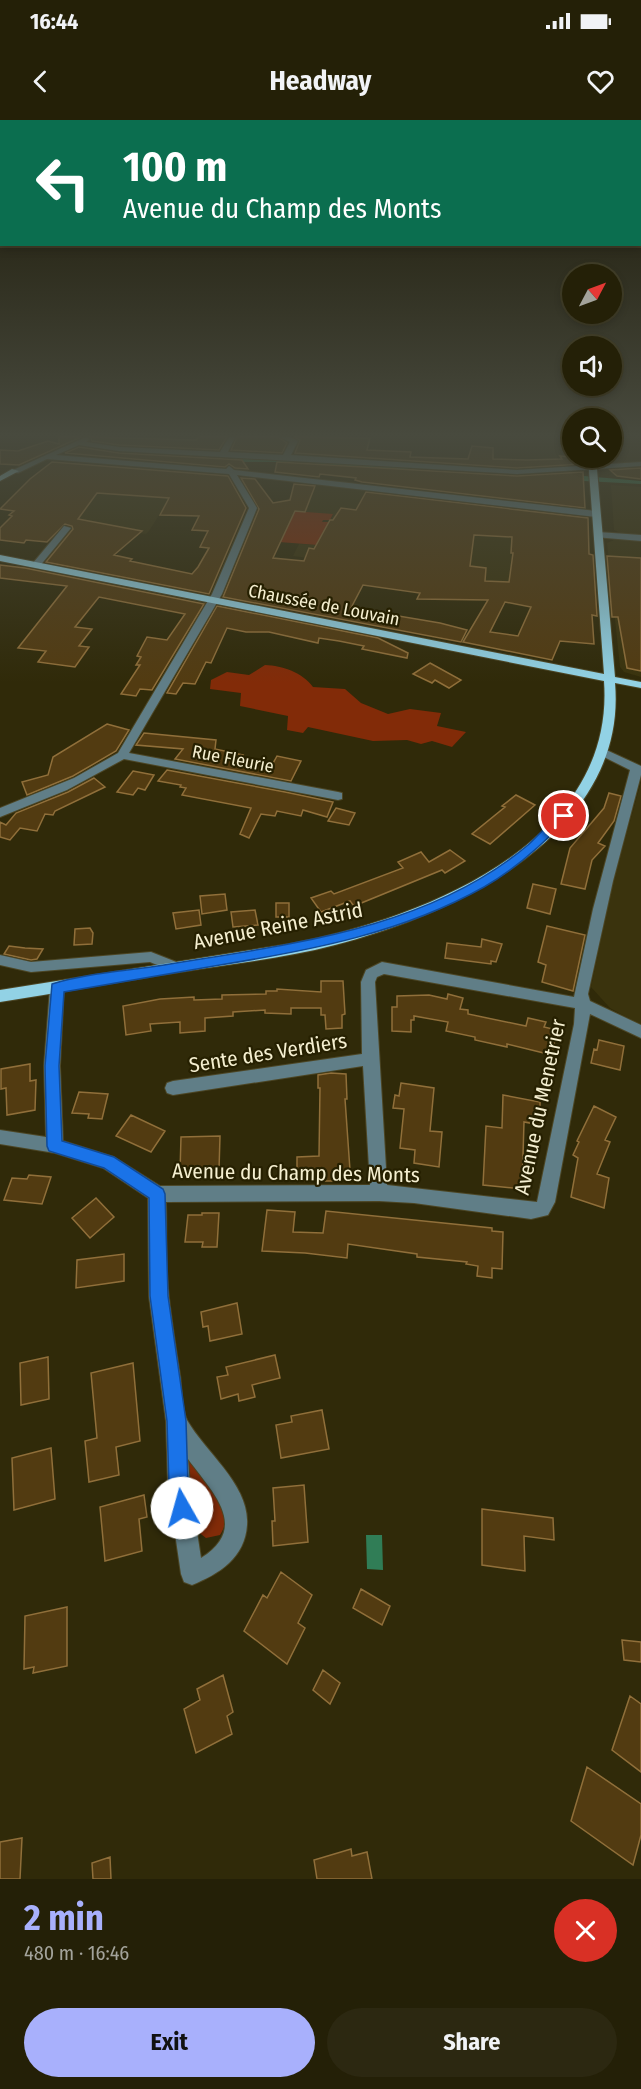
<!DOCTYPE html>
<html lang="en">
<head>
<meta charset="utf-8">
<style>
	:root { --surface:#242007; --page:#2c2811; --text:#f1f3f6; --muted:#a3a39b; --line:#413e28; --accent:#a8b0fc }
	body { margin:0; font-family:"Fira Sans Condensed",sans-serif; background:var(--page); color:var(--text); height:100vh; display:flex; flex-direction:column; font-size:22px; white-space:nowrap }
	* { box-sizing:border-box; margin:0 }
	p { font-size:20px; color:var(--muted) }
	.icon { flex:none; width:33px; height:33px; fill:none; stroke:currentColor; stroke-width:2; stroke-linecap:round; stroke-linejoin:round }
	.map { position:relative; height:1759px; overflow:hidden }
	.details { display:flex; flex-direction:column; background:var(--surface); flex:1 }
	.details>* { flex:none }
	.banner { position:absolute; left:0px; top:0px; width:642px; height:126px; box-shadow:0 3px 9px #0003,0 0 0 2px var(--line); background:#0b6e4f; color:#fff; overflow:hidden }
	.needle { width:39px; rotate:49deg }
	.buttons { position:absolute; left:562px; top:144px; display:grid; gap:12px }
	.buttons a { display:grid; place-items:center; width:60px; height:60px; border-radius:50%; background:var(--surface); box-shadow:0 3px 9px #0003,0 0 0 2px var(--line); font-size:30px }
	.pin { position:absolute; display:grid; place-items:center; width:51px; height:51px; color:#fff; margin:-26px; border:3px solid #fff; border-radius:50%; box-shadow:0 2px 6px #0007 }
	.me { position:absolute; width:66px; margin:-33px; rotate:353deg; stroke-linejoin:round; filter:drop-shadow(0 0 4px #0008) }
	.turn { display:flex; align-items:center; gap:21px; height:126px; padding:0 24px; font-size:27px }
	.turn .icon { width:78px; height:78px; stroke-width:2.5 }
	.turn b { display:block; font-size:42px; line-height:51px }
	.round { display:grid; place-items:center; flex:none; width:63px; height:63px; border-radius:32px; background:var(--page) }
	.overview { display:flex; align-items:center; justify-content:space-between; height:102px; padding:0 24px }
	h1 { font-size:36px; font-weight:700; line-height:45px; color:var(--accent) }
	.button { display:flex; gap:12px; margin-top:auto; padding:12px 24px }
	.button a { flex:1; height:69px; border-radius:36px; background:var(--accent); color:#111; font-size:24px; font-weight:700; line-height:69px; text-align:center }
	.button a+a { background:var(--page); color:var(--text) }
	.status { display:flex; justify-content:space-between; align-items:center; height:42px; padding:0 30px; background:var(--surface); direction:ltr }
	.status svg { height:16px; fill:currentColor }
	header { display:flex; justify-content:space-between; align-items:center; height:78px; padding:0 24px; background:var(--surface); font-size:27px; font-weight:700 }
	.map>svg:first-child { display:block }
	.built { fill:#3a330d }
	.green { fill:#822b08 }
	.water { fill:#307d56 }
	.building { fill:#523b11; stroke:#906f3a; stroke-width:1.5; fill-rule:evenodd }
	.lines { fill:none; stroke-linecap:round; stroke-linejoin:round }
	.minor-casing { stroke:#4c4625; stroke-width:2 }
	.major-casing { stroke:#4c4625; stroke-width:2 }
	.minor { fill:#607e87; fill-rule:evenodd }
	.major { fill:#92d2e5; fill-rule:evenodd }
	.route { fill:#1a73e8; stroke:#114b97; stroke-width:1.5 }
	.labels { text-anchor:middle; stroke-width:4.5; stroke-linejoin:round; paint-order:stroke }
	.far-street-label { font-size:18px; fill:#f5efd0; stroke:#262001 }
	.street-label { font-size:21px; fill:#f5efd0; stroke:#262001 }
</style>
</head>
<body>
<div class="status"><b>16:44</b><svg viewBox="0 0 49 12"><path d="M0 12V9h3v3zM5 12V6h3v6zM10 12V3h3v9zM15 12V0h3v12zM26 1h20v11H26zM47 4h2v5h-2z"/></svg></div>
<header><svg class="icon" aria-label="back" viewBox="0 0 24 24"><path d="M15 5l-7 7 7 7"/></svg>Headway<svg class="icon" aria-label="heart" viewBox="0 0 24 24"><path d="M12 20l-8-8c-3-5 5-10 8-4 3-6 11-1 8 4z"/></svg></header>
<div class="map">
<svg width="641" height="1759" viewBox="0 0 641 1759">
	<rect width="100%" height="100%" fill="#302a09"/>
	<!-- built -->
	<path class="built" d="M 113,344 L 226,355 L 243,377 L 161,392 L 149,411 L 146,414 L 139,413 L 95,450 L 43,440 L 81,393 Z
		M 316,364 L 395,374 L 392,378 L 588,415 L 592,483 L 429,453 L 293,436 L 299,424 L 318,425 L 333,395 L 305,392 Z
		M 611,365 L 641,367 L 641,557 L 624,552 L 620,547 L 607,423 L 614,420 L 624,420 L 623,414 L 614,410 Z
		M 641,662 L 641,905 L 610,888 L 591,867 L 613,762 Z"/>
	<!-- green -->
	<path class="green" d="M 293,391 L 333,394 L 330,400 L 323,400 L 322,402 L 329,402 L 318,425 L 266,421 Z
		M 265,545 C 283,546 302,552 313,567 L 345,569 L 361,583 L 388,594 L 410,589 L 441,593 L 437,606 L 466,612 L 452,627 L 432,621 L 421,624 L 407,620 L 373,621 L 308,607 L 303,613 L 287,610 L 288,596 L 240,586 L 241,573 L 210,569 L 211,560 L 227,552 L 249,555 Z
		M 193,1339 C 209,1361 238,1387 220,1415 L 206,1418 L 197,1411 L 184,1342 Z"/>
	<!-- water -->
	<path class="water" d="M 232,337 L 389,346 L 461,356 L 584,356 L 641,361 L 641,364 L 584,361 L 484,361 L 305,342 L 234,342 Z
		M 366,1415 L 382,1415 L 383,1450 L 367,1449 Z"/>
	<!-- building -->
	<path class="building" d="M 59,317 L 81,317 L 19,345 L 0,344 L 0,330 L 18,331 L 48,321 L 59,324 Z
		M 90,317 L 196,320 L 199,317 L 227,317 L 219,330 L 119,325 L 92,321 Z
		M 237,317 L 278,317 L 287,323 L 282,333 L 231,330 Z
		M 294,317 L 370,318 L 367,330 L 411,332 L 410,337 L 468,339 L 472,326 L 493,328 L 493,339 L 527,340 L 562,339 L 560,336 L 582,338 L 583,344 L 517,348 L 295,333 L 300,320 Z
		M 79,327 L 119,333 L 242,340 L 248,349 L 235,348 L 229,344 L 225,347 L 65,333 Z
		M 52,342 L 228,356 L 246,388 L 209,474 L 46,442 L 73,409 L 72,406 L 65,404 L 47,422 L 26,420 L 24,423 L 0,420 L 0,408 L 12,396 L 9,395 L 14,391 L 0,389 L 30,359 ZM 97,373 L 169,378 L 160,395 L 199,396 L 192,410 L 208,411 L 200,427 L 209,428 L 198,447 L 192,454 L 130,441 L 132,439 L 114,435 L 142,411 L 78,399 Z
		M 277,342 L 517,356 L 583,352 L 585,388 L 362,362 L 355,360 L 356,358 L 320,354 L 319,357 L 275,352 Z
		M 641,348 L 641,359 L 617,356 L 610,350 Z
		M 241,358 L 255,359 L 273,383 L 290,380 L 294,364 L 315,366 L 305,392 L 295,391 L 273,438 L 304,441 L 309,428 L 314,429 L 330,400 L 333,400 L 341,388 L 356,390 L 366,372 L 588,398 L 589,434 L 593,435 L 597,496 L 592,495 L 594,524 L 560,521 L 552,540 L 463,522 L 488,480 L 417,479 L 420,473 L 363,465 L 351,488 L 440,503 L 467,510 L 461,522 L 223,477 L 259,389 ZM 474,415 L 512,417 L 511,433 L 513,433 L 509,462 L 485,461 L 486,448 L 470,446 ZM 505,482 L 531,487 L 518,516 L 490,512 Z
		M 607,436 L 641,438 L 641,551 L 627,548 L 618,497 L 612,497 Z
		M 0,445 L 25,448 L 204,484 L 152,570 L 140,569 L 136,576 L 121,574 L 140,545 L 136,545 L 141,537 L 137,536 L 147,517 L 167,520 L 185,494 L 99,477 L 75,507 L 92,509 L 79,526 L 89,527 L 75,547 L 38,542 L 46,531 L 18,528 L 67,466 L 0,458 Z
		M 217,486 L 378,518 L 408,533 L 407,538 L 362,529 L 364,526 L 339,521 L 319,518 L 318,523 L 269,512 L 246,512 L 227,508 L 211,543 L 206,542 L 195,564 L 183,563 L 176,574 L 167,573 Z
		M 430,543 L 461,560 L 449,568 L 435,560 L 432,563 L 413,554 Z
		M 107,604 L 129,610 L 116,631 L 73,656 L 27,675 L 22,662 L 48,655 L 53,637 Z
		M 144,613 L 216,620 L 215,629 L 243,635 L 240,639 L 272,645 L 277,636 L 301,641 L 291,661 L 175,639 L 183,629 L 136,625 Z
		M 167,650 L 285,672 L 333,682 L 327,697 L 303,690 L 301,696 L 277,691 L 275,696 L 261,694 L 249,718 L 240,714 L 251,688 L 182,675 L 186,668 L 180,667 L 181,665 L 158,661 Z
		M 133,651 L 154,655 L 145,670 L 138,668 L 133,675 L 117,672 Z
		M 94,658 L 105,667 L 55,691 L 53,695 L 45,694 L 37,711 L 20,708 L 10,720 L 0,717 L 0,702 L 6,705 L 16,693 L 68,672 Z
		M 609,673 L 621,676 L 614,701 L 598,723 L 605,726 L 592,740 L 585,769 L 561,764 L 570,728 L 604,688 Z
		M 516,675 L 535,685 L 490,724 L 472,714 L 505,687 L 502,686 Z
		M 336,688 L 355,693 L 349,705 L 328,701 Z
		M 450,730 L 465,741 L 445,753 L 442,750 L 354,786 L 350,781 L 321,792 L 311,778 L 331,771 L 334,774 L 403,748 L 398,742 L 421,732 L 429,742 Z
		M 533,764 L 556,769 L 550,794 L 527,788 Z
		M 225,774 L 227,790 L 202,794 L 200,776 Z
		M 276,783 L 289,783 L 289,797 L 276,797 Z
		M 199,790 L 201,805 L 176,809 L 173,793 Z
		M 255,790 L 258,805 L 233,807 L 231,792 Z
		M 547,806 L 585,815 L 573,871 L 542,862 L 546,845 L 538,842 Z
		M 90,808 L 93,813 L 92,824 L 74,825 L 75,809 Z
		M 482,819 L 502,824 L 496,842 L 491,841 L 491,844 L 445,838 L 447,823 L 481,827 Z
		M 9,826 L 25,828 L 43,829 L 37,839 L 31,840 L 4,834 Z
		M 321,861 L 343,861 L 345,894 L 342,895 L 342,908 L 326,909 L 325,895 L 321,895 L 321,888 L 291,888 L 291,894 L 265,893 L 265,890 L 233,892 L 233,896 L 205,898 L 205,911 L 180,913 L 180,902 L 150,904 L 151,911 L 126,915 L 123,886 L 160,879 L 194,877 L 194,880 L 222,879 L 222,875 L 266,874 L 266,871 L 277,871 L 277,869 L 321,872 Z
		M 448,874 L 463,878 L 460,889 L 468,890 L 468,894 L 526,906 L 528,898 L 546,902 L 544,907 L 557,910 L 552,935 L 507,924 L 507,927 L 475,920 L 475,917 L 446,911 L 448,902 L 414,896 L 414,900 L 411,900 L 411,912 L 392,911 L 392,887 L 397,887 L 397,876 L 429,875 L 447,879 Z
		M 599,920 L 624,926 L 620,950 L 591,943 L 594,929 L 597,930 Z
		M 30,944 L 30,961 L 36,960 L 35,990 L 7,995 L 6,968 L 1,969 L 1,949 Z
		M 331,953 L 346,954 L 347,979 L 345,979 L 350,1050 L 339,1050 L 339,1061 L 297,1061 L 297,1037 L 319,1036 L 320,968 L 318,968 L 318,955 Z
		M 401,963 L 434,968 L 430,1011 L 442,1012 L 439,1047 L 414,1043 L 415,1030 L 400,1028 L 404,989 L 393,988 L 395,975 L 399,976 Z
		M 79,972 L 108,974 L 102,999 L 88,998 L 89,994 L 72,993 Z
		M 503,975 L 540,982 L 540,1005 L 524,1002 L 522,1069 L 483,1065 L 486,1006 L 502,1008 Z
		M 594,986 L 616,997 L 605,1020 L 610,1022 L 597,1054 L 609,1058 L 604,1088 L 571,1077 L 578,1038 L 573,1035 L 579,1022 L 577,1021 Z
		M 131,995 L 165,1011 L 151,1032 L 116,1016 Z
		M 220,1016 L 219,1050 L 180,1052 L 181,1017 Z
		M 29,1055 L 51,1057 L 42,1084 L 4,1080 L 12,1058 L 27,1059 Z
		M 96,1078 L 114,1097 L 90,1118 L 72,1098 Z
		M 267,1090 L 295,1092 L 293,1112 L 323,1113 L 326,1091 L 492,1108 L 492,1111 L 503,1112 L 502,1149 L 492,1148 L 492,1158 L 477,1156 L 478,1146 L 466,1144 L 467,1142 L 417,1137 L 417,1134 L 348,1124 L 347,1138 L 305,1133 L 262,1131 Z
		M 202,1093 L 219,1093 L 217,1127 L 202,1127 L 203,1122 L 185,1122 L 188,1095 L 202,1095 Z
		M 124,1134 L 124,1161 L 76,1168 L 77,1140 Z
		M 237,1183 L 242,1214 L 210,1221 L 208,1206 L 203,1207 L 201,1192 Z
		M 275,1235 L 280,1258 L 252,1265 L 255,1277 L 239,1281 L 238,1274 L 221,1279 L 217,1257 L 228,1255 L 226,1247 Z
		M 48,1237 L 49,1279 L 21,1285 L 20,1243 Z
		M 133,1243 L 140,1321 L 116,1327 L 119,1355 L 89,1362 L 85,1321 L 97,1318 L 91,1253 Z
		M 322,1290 L 329,1329 L 281,1338 L 276,1305 L 292,1302 L 291,1296 Z
		M 51,1328 L 55,1379 L 14,1390 L 12,1338 Z
		M 304,1365 L 308,1422 L 273,1426 L 272,1401 L 275,1401 L 273,1368 Z
		M 144,1375 L 147,1397 L 139,1399 L 142,1431 L 105,1441 L 100,1387 Z
		M 482,1389 L 553,1398 L 554,1420 L 524,1416 L 525,1451 L 482,1445 Z
		M 281,1452 L 312,1475 L 298,1503 L 305,1508 L 287,1544 L 244,1511 L 263,1475 L 267,1478 Z
		M 361,1469 L 390,1486 L 382,1505 L 353,1488 Z
		M 67,1487 L 67,1546 L 33,1553 L 34,1547 L 24,1549 L 25,1496 Z
		M 622,1520 L 641,1522 L 641,1542 L 624,1540 Z
		M 323,1550 L 340,1563 L 330,1584 L 313,1570 Z
		M 223,1555 L 233,1592 L 227,1596 L 232,1614 L 196,1633 L 184,1589 L 200,1580 L 197,1569 Z
		M 630,1576 L 641,1584 L 641,1652 L 612,1630 Z
		M 587,1647 L 641,1684 L 641,1715 L 633,1745 L 571,1701 Z
		M 22,1718 L 20,1759 L 0,1759 L 0,1722 Z
		M 351,1729 L 352,1736 L 367,1732 L 372,1759 L 317,1759 L 314,1740 Z
		M 110,1737 L 111,1759 L 93,1759 L 92,1743 Z"/>
	<g class="lines">
		<!-- minor casing -->
		<g class="minor-casing">
			<path id="minor" d="M 86,317 L 90,319 L 86,322 L 119,327 L 220,332 L 229,317 L 235,317 L 228,332 L 283,335 L 290,322 L 280,317 L 290,317 L 298,321 L 291,335 L 517,350 L 641,342 L 641,346 L 517,354 L 119,331 L 79,325 L 56,335 L 226,349 L 229,346 L 234,350 L 596,391 L 600,394 L 596,397 L 237,355 L 257,388 L 222,474 L 129,633 L 338,672 L 342,673 L 342,679 L 338,680 L 124,639 L 67,670 L 0,697 L 0,688 L 74,658 L 118,633 L 212,474 L 249,388 L 229,354 L 47,339 L 18,353 L 11,351 Z
				M 64,406 L 71,408 L 39,447 L 33,447 L 33,443 Z
				M 598,412 L 641,415 L 641,421 L 595,417 L 594,415 Z
				M 602,628 L 641,646 L 641,655 L 613,761 L 588,874 L 590,881 L 641,905 L 641,918 L 590,894 L 555,1082 L 548,1095 L 531,1099 L 414,1083 L 379,1081 L 166,1082 C 167,1114 165,1146 169,1178 C 172,1204 176,1229 180,1255 C 182,1268 181,1288 187,1300 C 205,1332 250,1365 247,1405 C 245,1438 219,1454 192,1465 L 184,1462 L 181,1454 L 168,1366 L 166,1301 L 149,1176 L 148,1078 L 103,1048 L 55,1033 L 0,1024 L 0,1010 L 46,1017 L 44,946 L 50,868 L 52,864 L 62,864 L 64,868 L 60,946 L 63,1021 L 114,1037 L 160,1066 L 370,1065 L 363,946 L 173,975 L 167,973 L 165,968 L 167,963 L 173,961 L 362,934 L 361,862 L 366,850 L 382,842 L 574,877 L 593,789 L 630,650 L 598,634 L 598,630 ZM 384,854 L 575,888 L 574,904 L 537,1082 L 387,1065 L 375,862 L 377,857 ZM 188,1339 C 211,1371 251,1407 201,1438 L 190,1366 Z
				M 151,832 L 179,843 L 181,847 L 179,851 L 174,852 L 150,842 L 31,852 L 0,845 L 0,835 L 31,842 Z"/>
		</g>
		<!-- major casing -->
		<g class="major-casing">
			<path id="major" d="M 588,338 L 596,338 L 615,557 L 641,562 L 641,568 L 615,563 C 628,713 456,794 335,825 C 282,839 228,844 174,853 C 116,862 58,873 0,882 L 0,870 L 289,824 C 420,800 616,724 604,561 L 0,441 L 0,435 L 604,554 Z
				M 12,349 L 19,351 L 0,361 L 0,356 Z"/>
		</g>
		<!-- minor -->
		<use href="#minor" class="minor"/>
		<!-- major -->
		<use href="#major" class="major"/>
	</g>
	<!-- sky -->
	<linearGradient id="sky" x2="0" y2="1"><stop stop-color="#1a1705"/><stop offset="0.56" stop-color="#484a3e"/><stop offset="1" stop-color="#484a3e" stop-opacity="0"/></linearGradient>
	<rect width="641" height="563" fill="url(#sky)"/>
	<!-- route -->
	<path class="route" d="M 564,692 L 568,693 L 568,698 C 543,724 516,749 484,767 C 402,813 312,830 220,845 C 168,854 116,863 64,872 L 59,946 L 62,1021 L 114,1037 L 163,1069 L 165,1074 L 168,1176 L 186,1301 L 188,1366 L 192,1388 L 189,1395 L 182,1398 L 175,1395 L 169,1366 L 167,1301 L 150,1176 L 149,1078 L 104,1048 L 49,1031 L 47,1026 L 45,946 L 52,864 C 86,853 129,851 164,845 C 289,824 427,810 528,725 C 539,715 549,703 560,693 Z"/>
	<g class="labels">
		<!-- far-street labels -->
		<g class="far-street-label">
			<text transform="translate(324 485) rotate(11)" y="6">Chaussée de Louvain</text>
			<text transform="translate(233 639) rotate(11)" y="6">Rue Fleurie</text>
		</g>
		<!-- street labels -->
		<g class="street-label">
			<text transform="translate(278 806) rotate(-11)" y="7">Avenue Reine Astrid</text>
			<text transform="translate(268 933) rotate(-9)" y="7">Sente des Verdiers</text>
			<text transform="translate(540 987) rotate(-78)" y="7">Avenue du Menetrier</text>
			<text transform="translate(296 1053) rotate(1)" y="7">Avenue du Champ des Monts</text>
		</g>
	</g>
</svg>
<div class="buttons">
<a><svg class="needle" viewBox="-14 -14 28 28"><path d="M0-13l5 13h-10z" fill="#e53935"/><path d="M0 13l5-13h-10z" fill="#a3a39b"/></svg></a>
<a><svg class="icon" aria-label="sound" viewBox="0 0 24 24"><path d="M4 9h4l5-4v14l-5-4H4zM17 9q2 3 0 6"/></svg></a>
<a><svg class="icon" aria-label="search" viewBox="0 0 24 24"><circle cx="10" cy="10" r="6"/><path d="M15 15l6 6"/></svg></a>
</div>
<div class="pin" style="left:564px;top:696px;background:#d93025"><svg class="icon" aria-label="arrive" viewBox="0 0 24 24"><path d="M6 21V4h12l-3 4 3 4H6"/></svg></div>
<svg class="me" style="left:182px;top:1388px" viewBox="-20 -20 40 40"><circle r="19" fill="#fff"/><path d="M0-13L10 11 0 6-10 11z" fill="#1a73e8"/></svg>
<div class="banner">
<div class="turn"><svg class="icon" aria-label="left" viewBox="0 0 24 24"><path d="M17 20v-9H6M10 6l-5 5 5 5"/></svg><div><b>100 m</b>Avenue du Champ des Monts</div></div>
</div>
</div>
<section class="details">
<div class="overview"><div><h1>2 min</h1><p>480 m · 16:46</p></div><a class="round" style="background:#d93025;color:#fff"><svg class="icon" aria-label="close" viewBox="0 0 24 24"><path d="M6 6l12 12M18 6L6 18"/></svg></a></div>
<div class="button"><a>Exit</a><a>Share</a></div>
</section>
</body>
</html>
